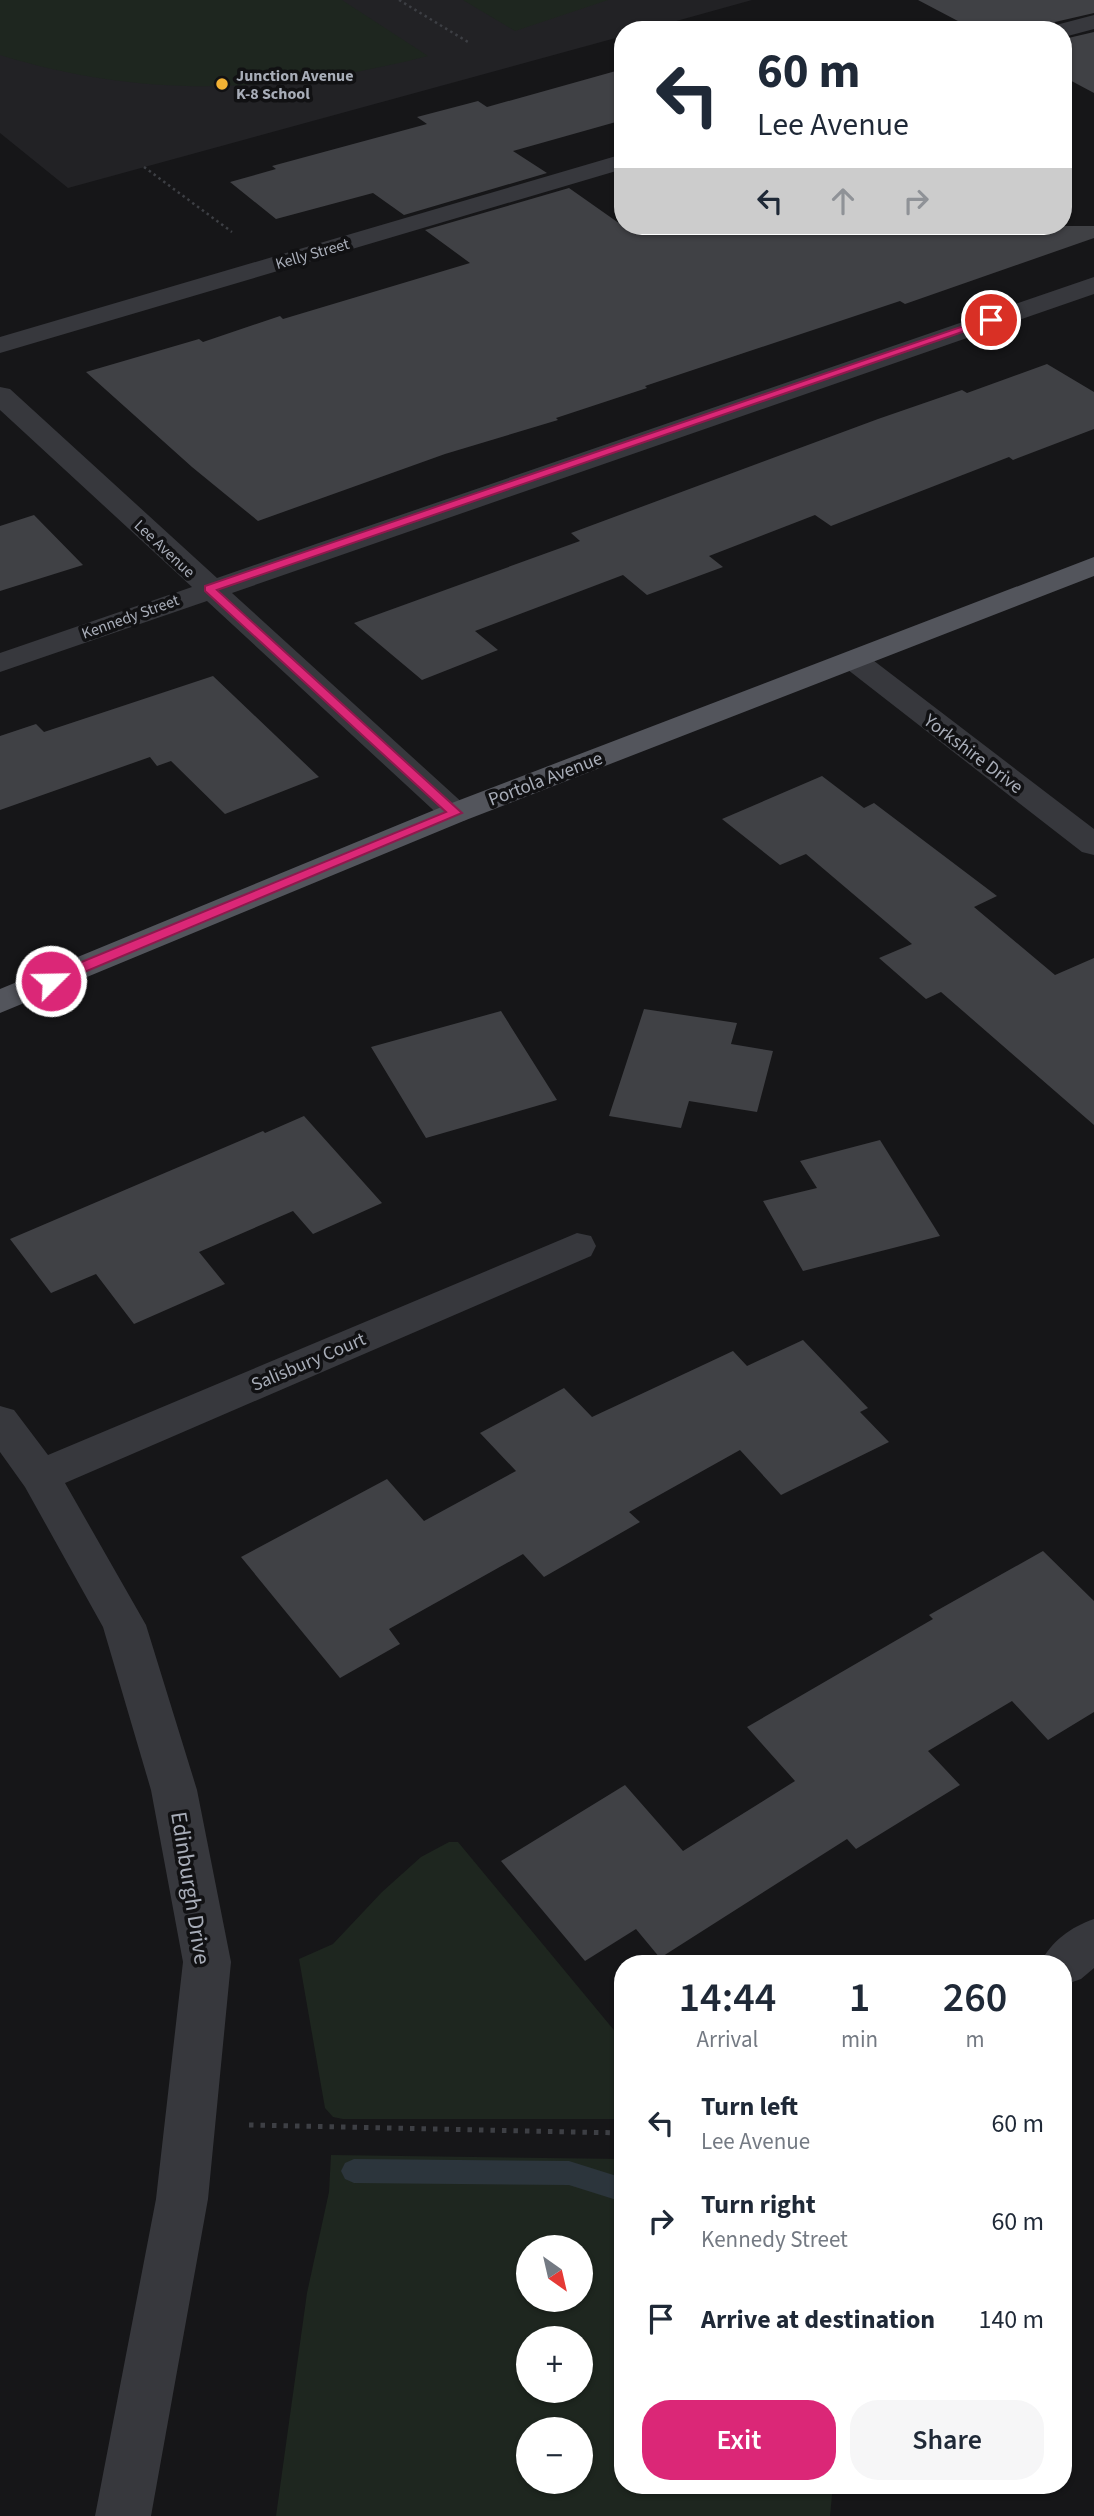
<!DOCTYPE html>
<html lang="en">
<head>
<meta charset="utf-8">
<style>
	:root { --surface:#fff; --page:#f6f6f7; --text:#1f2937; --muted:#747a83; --accent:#db2777 }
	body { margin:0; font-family:"Source Sans 3",sans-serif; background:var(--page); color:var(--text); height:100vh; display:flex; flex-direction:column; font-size:26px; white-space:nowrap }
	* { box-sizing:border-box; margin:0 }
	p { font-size:23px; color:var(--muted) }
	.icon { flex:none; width:38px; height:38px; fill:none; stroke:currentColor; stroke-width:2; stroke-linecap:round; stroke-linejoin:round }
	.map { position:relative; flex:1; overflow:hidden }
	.sheet { position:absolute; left:614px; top:1955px; width:458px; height:539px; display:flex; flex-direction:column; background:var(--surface); border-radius:28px; box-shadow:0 2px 5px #0004 }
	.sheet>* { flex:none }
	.top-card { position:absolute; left:614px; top:21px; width:458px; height:214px; border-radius:28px; box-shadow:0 2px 5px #0004; background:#fff; color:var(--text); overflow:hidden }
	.needle { width:46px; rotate:146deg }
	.tools { position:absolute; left:516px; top:2235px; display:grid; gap:14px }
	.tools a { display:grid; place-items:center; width:77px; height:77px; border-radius:50%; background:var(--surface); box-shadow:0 2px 5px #0004; font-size:35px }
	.pin { position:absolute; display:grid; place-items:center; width:60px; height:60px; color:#fff; margin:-30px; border:4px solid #fff; border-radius:50%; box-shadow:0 2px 7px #0007 }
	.me { position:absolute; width:77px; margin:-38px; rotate:67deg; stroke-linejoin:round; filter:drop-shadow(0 0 5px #0008) }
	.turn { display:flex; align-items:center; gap:24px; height:147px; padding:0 28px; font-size:32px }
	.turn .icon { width:91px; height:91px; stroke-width:2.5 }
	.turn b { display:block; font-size:49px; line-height:60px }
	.lanes { display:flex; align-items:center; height:66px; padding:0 28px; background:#0003; justify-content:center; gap:35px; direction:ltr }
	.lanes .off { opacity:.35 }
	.eta { display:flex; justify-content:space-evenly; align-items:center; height:119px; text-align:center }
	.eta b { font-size:42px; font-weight:600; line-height:49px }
	.cta { display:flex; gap:14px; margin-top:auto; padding:14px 28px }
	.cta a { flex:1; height:80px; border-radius:28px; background:var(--accent); color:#fff; font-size:28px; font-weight:600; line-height:80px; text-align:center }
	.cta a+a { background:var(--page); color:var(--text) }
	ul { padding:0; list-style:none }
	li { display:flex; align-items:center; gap:21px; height:98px; padding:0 28px }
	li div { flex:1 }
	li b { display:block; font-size:26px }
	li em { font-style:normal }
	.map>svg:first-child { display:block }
	.built { fill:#222225 }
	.green { fill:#1e261f; fill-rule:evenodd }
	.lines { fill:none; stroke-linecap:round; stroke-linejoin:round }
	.stream { fill:#2c353c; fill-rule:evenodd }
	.building { fill:#404145 }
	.path-far1 { stroke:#3d3f44; stroke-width:2.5; stroke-dasharray:2.5 3.5; stroke-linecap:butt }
	.path { stroke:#3d3f44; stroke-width:5; stroke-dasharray:4.5 7; stroke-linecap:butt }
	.minor { fill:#37383d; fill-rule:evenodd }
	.major { fill:#53555c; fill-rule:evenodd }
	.route { fill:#db2777; stroke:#8e194d; stroke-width:2 }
	.poi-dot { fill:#f2b134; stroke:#111113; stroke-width:2.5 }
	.labels { text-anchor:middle; stroke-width:7; stroke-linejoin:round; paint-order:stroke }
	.far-poi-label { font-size:16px; font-weight:bold; fill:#a8adb8; stroke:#111113; text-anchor:start }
	.far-street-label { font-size:16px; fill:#a8adb8; stroke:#111113 }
	.street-label { font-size:19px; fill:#a8adb8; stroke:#111113 }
	.near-street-label { font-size:23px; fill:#a8adb8; stroke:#111113 }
</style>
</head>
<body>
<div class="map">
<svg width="1094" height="2516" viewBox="0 0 1094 2516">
	<rect width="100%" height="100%" fill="#161618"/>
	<!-- built -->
	<path class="built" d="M 0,0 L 752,0 L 644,30 L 623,30 L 623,36 L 68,188 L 0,133 Z"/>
	<!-- green -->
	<path class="green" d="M 0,0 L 342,0 L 428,56 C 282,93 145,100 0,55 Z
		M 463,0 L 608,0 L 515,31 Z
		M 449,1842 L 458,1842 L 623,2041 L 623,2119 L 343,2119 L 333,2117 L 325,2108 L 299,1959 L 333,1944 L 382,1892 L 421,1857 Z
		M 331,2155 L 623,2159 L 623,2485 L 833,2485 L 830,2516 L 276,2516 L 307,2293 L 329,2192 ZM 581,2247 L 581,2300 L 528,2300 L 528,2247 ZM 528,2338 L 581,2338 L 581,2390 L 528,2390 ZM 528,2429 L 581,2429 L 581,2482 L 528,2482 Z"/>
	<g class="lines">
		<!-- stream -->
		<path class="stream" d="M 354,2159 L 569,2161 L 623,2178 L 623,2202 L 569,2185 L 354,2183 L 345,2179 L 341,2171 L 345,2163 Z"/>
	</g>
	<!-- building -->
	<path class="building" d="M 918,0 L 1094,0 L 1094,13 L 1055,22 L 1051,30 L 975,30 Z
		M 1094,32 L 1094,93 L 1064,77 L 1064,39 Z
		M 623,69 L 623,120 L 513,151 L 547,173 L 404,215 L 373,193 L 276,219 L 230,182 L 276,169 L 272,166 L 427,124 L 417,117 L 478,101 L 487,107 Z
		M 569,188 L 623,226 L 1094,226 L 1094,238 L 905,304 L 900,301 L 645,386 L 647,388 L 556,418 L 558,420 L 445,454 L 258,521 L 192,467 L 86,372 L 199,339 L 203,342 L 280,316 L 283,319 L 470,263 L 425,230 Z
		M 1047,364 L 1094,392 L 1094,429 L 1013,460 L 1009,457 L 831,526 L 815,515 L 709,556 L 723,567 L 647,595 L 623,575 L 475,631 L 498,650 L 422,680 L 354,623 L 580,541 L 571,533 L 878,419 L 962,390 L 967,393 Z
		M 34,515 L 83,565 L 0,591 L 0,526 Z
		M 213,676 L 319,777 L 225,814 L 171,761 L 157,766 L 150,757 L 0,810 L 0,736 L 36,724 L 44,732 Z
		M 822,776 L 864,808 L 874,803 L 997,896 L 974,907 L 1055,975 L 1094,958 L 1094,1125 L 941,992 L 926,999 L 879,958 L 912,944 L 806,854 L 780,865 L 722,819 Z
		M 644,1009 L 737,1023 L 731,1044 L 773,1051 L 757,1112 L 689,1101 L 681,1128 L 609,1116 Z
		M 501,1011 L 557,1100 L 426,1138 L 371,1047 Z
		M 304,1116 L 382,1203 L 313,1234 L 293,1211 L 199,1252 L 225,1284 L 134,1324 L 96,1274 L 51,1293 L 10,1239 L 263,1131 L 265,1133 Z
		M 880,1140 L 940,1236 L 803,1271 L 763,1201 L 817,1188 L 800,1161 Z
		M 803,1340 L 868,1408 L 860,1412 L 889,1442 L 781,1495 L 740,1450 L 629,1512 L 640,1522 L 544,1577 L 523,1554 L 389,1629 L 400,1644 L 340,1678 L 241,1557 L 387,1479 L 424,1521 L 516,1471 L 480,1433 L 564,1388 L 592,1417 L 733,1351 L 747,1366 Z
		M 1043,1551 L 1094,1601 L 1094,1712 L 1048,1740 L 1012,1701 L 928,1751 L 960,1785 L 856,1849 L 847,1839 L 660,1958 L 636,1929 L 585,1961 L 501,1861 L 625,1785 L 683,1851 L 795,1781 L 747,1727 L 933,1619 L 929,1615 Z"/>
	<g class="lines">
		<!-- path-far1 -->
		<path class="path-far1" d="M 399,0 L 468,42
			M 144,167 L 232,232"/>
		<!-- path -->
		<path class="path" d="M 249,2125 L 623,2133"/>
		<!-- minor -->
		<path class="minor" d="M 1094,15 L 1094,29 L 1064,37 L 1064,30 L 1053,30 L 1056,25 Z
			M 623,154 L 623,169 L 0,353 L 0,337 Z
			M 1094,277 L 1094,294 L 232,593 L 466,806 L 471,813 L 466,820 L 455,823 L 444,820 L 207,601 L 0,672 L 0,653 L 192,587 L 0,410 L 0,387 L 10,389 L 217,578 Z
			M 854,651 L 865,654 L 1094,829 L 1094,855 L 1082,852 L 843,666 L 839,660 L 843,654 Z
			M 577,1233 L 591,1236 L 596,1246 L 591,1256 L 65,1483 L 146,1625 L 197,1790 L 231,1962 L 208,2199 L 151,2516 L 95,2516 L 156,2199 L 183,1962 L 151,1790 L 103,1627 L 25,1487 L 0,1452 L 0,1406 L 14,1410 L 48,1455 Z
			M 1094,1919 L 1094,1968 L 1081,1979 L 1064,1985 L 1064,1964 L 1040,1964 C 1051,1941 1071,1927 1094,1919 Z"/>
		<!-- major -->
		<path class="major" d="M 1094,557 L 1094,576 L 466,820 L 0,1013 L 0,989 L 444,806 Z"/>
	</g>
	<!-- route -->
	<path class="route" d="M 987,318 L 997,320 L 217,590 L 462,813 L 56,984 L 45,984 L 43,981 L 45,977 L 446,812 L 205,591 L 205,586 Z"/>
	<!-- markers -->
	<circle class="poi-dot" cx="222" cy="84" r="7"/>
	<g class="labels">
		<!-- far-poi labels -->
		<g class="far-poi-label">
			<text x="236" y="81">Junction Avenue<tspan x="236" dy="18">K-8 School</tspan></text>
		</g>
		<!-- far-street labels -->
		<g class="far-street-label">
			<text transform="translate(312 253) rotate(-16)" y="6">Kelly Street</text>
			<text transform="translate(165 548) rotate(43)" y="6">Lee Avenue</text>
			<text transform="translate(130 616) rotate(-20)" y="6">Kennedy Street</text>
		</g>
		<!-- street labels -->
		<g class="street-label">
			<text transform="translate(974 753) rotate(37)" y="7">Yorkshire Drive</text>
			<text transform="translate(545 778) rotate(-21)" y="7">Portola Avenue</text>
			<text transform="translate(308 1361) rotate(-23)" y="7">Salisbury Court</text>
		</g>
		<!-- near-street labels -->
		<g class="near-street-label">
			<text transform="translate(191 1888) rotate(81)" y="8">Edinburgh Drive</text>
		</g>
	</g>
</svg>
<div class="tools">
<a><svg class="needle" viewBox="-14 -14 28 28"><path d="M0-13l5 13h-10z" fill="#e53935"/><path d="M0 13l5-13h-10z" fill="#747a83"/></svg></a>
<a>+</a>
<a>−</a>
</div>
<div class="pin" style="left:991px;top:320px;background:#d93025"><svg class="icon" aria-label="arrive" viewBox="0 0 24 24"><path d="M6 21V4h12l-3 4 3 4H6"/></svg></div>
<svg class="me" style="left:51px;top:981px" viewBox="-20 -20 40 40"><circle r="17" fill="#db2777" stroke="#fff" stroke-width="3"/><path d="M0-11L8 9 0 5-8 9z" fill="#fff"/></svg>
<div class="top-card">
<div class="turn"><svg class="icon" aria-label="left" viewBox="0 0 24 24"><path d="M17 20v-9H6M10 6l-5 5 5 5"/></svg><div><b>60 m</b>Lee Avenue</div></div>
<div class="lanes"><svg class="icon" aria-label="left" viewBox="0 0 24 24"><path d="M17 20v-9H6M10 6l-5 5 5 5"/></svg><svg class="icon off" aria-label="ahead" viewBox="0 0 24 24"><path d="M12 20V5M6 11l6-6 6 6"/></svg><svg class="icon off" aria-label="right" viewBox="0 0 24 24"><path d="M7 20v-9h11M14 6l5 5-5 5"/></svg></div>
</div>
<section class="sheet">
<div class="eta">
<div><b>14:44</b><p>Arrival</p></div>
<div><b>1</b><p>min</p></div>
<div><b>260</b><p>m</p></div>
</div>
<ul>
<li><svg class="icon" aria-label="left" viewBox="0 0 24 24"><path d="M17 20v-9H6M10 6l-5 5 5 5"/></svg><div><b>Turn left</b><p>Lee Avenue</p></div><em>60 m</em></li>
<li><svg class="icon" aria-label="right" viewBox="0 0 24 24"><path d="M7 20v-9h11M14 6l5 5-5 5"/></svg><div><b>Turn right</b><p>Kennedy Street</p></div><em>60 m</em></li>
<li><svg class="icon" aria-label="arrive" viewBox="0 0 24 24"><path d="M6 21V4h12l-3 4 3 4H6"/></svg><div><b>Arrive at destination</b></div><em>140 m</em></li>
</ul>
<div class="cta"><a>Exit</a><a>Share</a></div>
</section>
</div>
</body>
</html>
